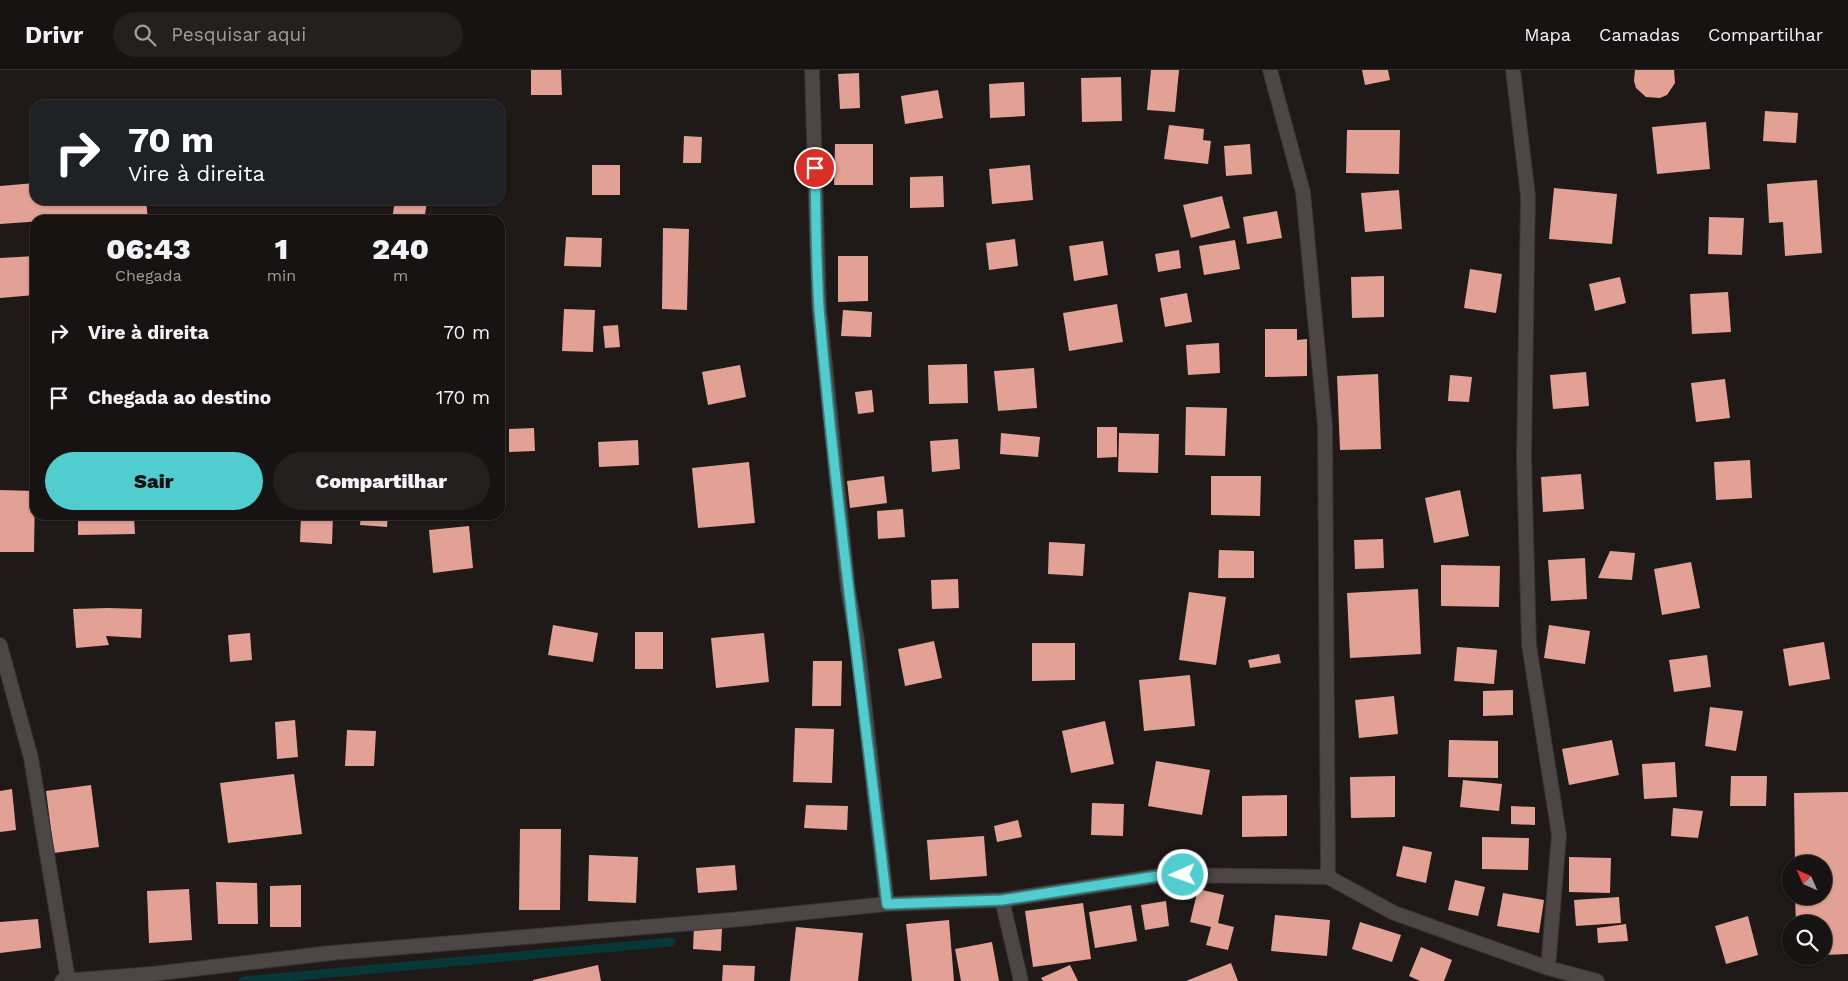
<!DOCTYPE html>
<html lang="pt">
<head>
<meta charset="utf-8">
<style>
	:root { --surface:#171312; --page:#242020; --text:#f1f3f6; --muted:#9e9e9f; --line:#363232; --accent:#52cdcf }
	body { margin:0; font-family:"Work Sans",sans-serif; background:var(--page); color:var(--text); height:100vh; display:flex; flex-direction:column; font-size:19px; white-space:nowrap }
	* { box-sizing:border-box; margin:0 }
	p { font-size:16px; color:var(--muted) }
	.icon { flex:none; width:28px; height:28px; fill:none; stroke:currentColor; stroke-width:2; stroke-linecap:round; stroke-linejoin:round }
	.map { position:relative; flex:1; overflow:hidden }
	.sheet { position:absolute; left:30px; top:145px; width:475px; height:305px; display:flex; flex-direction:column; background:var(--surface); border-radius:15px; box-shadow:0 1px 4px #0004,0 0 0 1px var(--line) }
	.sheet>* { flex:none }
	.banner { position:absolute; left:30px; top:30px; width:475px; height:105px; border-radius:15px; box-shadow:0 1px 4px #0004,0 0 0 1px var(--line); background:#202124; color:#fff; overflow:hidden }
	.needle { width:32px; rotate:315deg }
	.buttons { position:absolute; left:1782px; top:785px; display:grid; gap:10px }
	.buttons a { display:grid; place-items:center; width:50px; height:50px; border-radius:50%; background:var(--surface); box-shadow:0 1px 4px #0004,0 0 0 1px var(--line); font-size:25px }
	.pin { position:absolute; display:grid; place-items:center; width:42px; height:42px; color:#fff; margin:-21px; border:2px solid #fff; border-radius:50%; box-shadow:0 1px 5px #0007 }
	.me { position:absolute; width:55px; margin:-28px; rotate:268deg; stroke-linejoin:round; filter:drop-shadow(0 0 4px #0008) }
	.turn { display:flex; align-items:center; gap:18px; height:105px; padding:0 15px; font-size:22px }
	.turn .icon { width:65px; height:65px; stroke-width:2.5 }
	.turn b { display:block; font-size:35px; line-height:42px }
	.eta { display:flex; justify-content:space-evenly; align-items:center; height:85px; text-align:center }
	.eta b { font-size:30px; font-weight:800; line-height:35px }
	.primary-button { display:flex; gap:10px; margin-top:auto; padding:10px 15px }
	.primary-button a { flex:1; height:58px; border-radius:30px; background:var(--accent); color:#111; font-size:20px; font-weight:800; line-height:58px; text-align:center }
	.primary-button a+a { background:var(--page); color:var(--text) }
	ul { padding:0; list-style:none }
	li { display:flex; align-items:center; gap:15px; height:65px; padding:0 15px }
	li div { flex:1 }
	li b { display:block; font-size:19px }
	li em { font-style:normal }
	header { display:flex; align-items:center; gap:30px; box-sizing:border-box; height:70px; padding:0 25px; background:var(--surface); border-bottom:1px solid var(--line) }
	header strong { font-size:24px }
	nav { display:flex; gap:28px; margin-inline-start:auto; font-size:18px }
	.search { width:350px; height:45px; background:var(--page); display:flex; align-items:center; gap:12px; box-sizing:border-box; padding:0 18px; border-radius:28px; color:var(--muted); font-size:19px }
	.map>svg:first-child { display:block }
	.lines { fill:none; stroke-linecap:round; stroke-linejoin:round }
	.stream { stroke:#073738; stroke-width:9 }
	.building { fill:#e2a194 }
	.minor-casing { stroke:#363332; stroke-width:16 }
	.minor { stroke:#4c4645; stroke-width:14 }
	.route-casing { stroke:#358587; stroke-width:12 }
	.route { stroke:#52cdcf; stroke-width:9 }
</style>
</head>
<body>
<header>
<strong>Drivr</strong>
<div class="search"><svg class="icon" aria-label="search" viewBox="0 0 24 24"><circle cx="10" cy="10" r="6"/><path d="M15 15l6 6"/></svg>Pesquisar aqui</div>
<nav><a>Mapa</a><a>Camadas</a><a>Compartilhar</a></nav>
</header>
<div class="map">
<svg width="1848" height="911" viewBox="0 0 1848 911">
	<rect width="100%" height="100%" fill="#1f1918"/>
	<g class="lines">
		<!-- stream -->
		<path class="stream" d="M 243,911 L 671,872"/>
	</g>
	<!-- building -->
	<path class="building" d="M 531,0 L 561,0 L 562,25 L 531,25 Z
		M 1151,0 L 1179,0 L 1175,42 L 1147,40 Z
		M 1362,0 L 1388,0 L 1390,10 L 1365,15 Z
		M 1635,0 L 1674,0 L 1675,13 L 1667,25 L 1660,28 L 1646,27 L 1636,18 L 1634,11 Z
		M 859,3 L 860,38 L 840,39 L 838,4 Z
		M 1121,7 L 1122,51 L 1082,52 L 1081,8 Z
		M 1024,12 L 1025,46 L 990,48 L 989,14 Z
		M 938,20 L 943,48 L 905,54 L 901,26 Z
		M 1765,41 L 1798,43 L 1796,73 L 1763,71 Z
		M 1706,52 L 1710,99 L 1657,104 L 1652,57 Z
		M 1169,55 L 1204,59 L 1203,70 L 1211,71 L 1208,94 L 1164,89 Z
		M 1347,60 L 1400,60 L 1399,104 L 1346,103 Z
		M 684,66 L 702,67 L 701,93 L 683,93 Z
		M 835,74 L 873,74 L 873,115 L 834,115 Z
		M 1250,74 L 1252,104 L 1226,106 L 1224,76 Z
		M 592,95 L 620,95 L 620,125 L 592,125 Z
		M 1030,95 L 1033,130 L 992,134 L 989,99 Z
		M 943,106 L 944,137 L 910,138 L 910,107 Z
		M 1817,110 L 1822,183 L 1785,186 L 1783,152 L 1769,153 L 1767,114 Z
		M 35,113 L 35,130 L 146,130 L 148,150 L 72,149 L 0,154 L 0,116 Z
		M 1554,118 L 1617,124 L 1612,174 L 1549,169 Z
		M 1399,120 L 1402,159 L 1365,162 L 1361,123 Z
		M 1222,126 L 1230,158 L 1191,168 L 1183,135 Z
		M 395,130 L 427,132 L 424,150 L 392,150 Z
		M 1277,141 L 1282,168 L 1247,174 L 1243,147 Z
		M 1709,147 L 1744,148 L 1742,185 L 1708,184 Z
		M 663,158 L 689,159 L 687,240 L 662,239 Z
		M 566,167 L 602,168 L 601,197 L 564,196 Z
		M 1015,169 L 1018,196 L 989,200 L 986,173 Z
		M 1235,170 L 1240,199 L 1204,205 L 1199,176 Z
		M 1103,171 L 1108,205 L 1074,211 L 1069,176 Z
		M 1179,180 L 1181,198 L 1158,202 L 1155,184 Z
		M 35,186 L 35,225 L 0,228 L 0,188 Z
		M 838,186 L 868,186 L 868,231 L 838,232 Z
		M 1470,199 L 1502,204 L 1496,243 L 1464,238 Z
		M 1384,206 L 1384,247 L 1352,248 L 1351,207 Z
		M 1620,207 L 1626,233 L 1595,241 L 1589,214 Z
		M 1728,222 L 1731,262 L 1692,264 L 1690,224 Z
		M 1187,223 L 1192,252 L 1165,257 L 1160,228 Z
		M 1117,234 L 1123,272 L 1069,281 L 1063,243 Z
		M 564,239 L 595,240 L 593,282 L 562,281 Z
		M 843,240 L 872,242 L 871,267 L 841,266 Z
		M 618,255 L 620,277 L 605,278 L 603,256 Z
		M 1265,259 L 1297,259 L 1297,270 L 1307,269 L 1307,306 L 1265,307 Z
		M 1219,273 L 1220,303 L 1188,305 L 1186,275 Z
		M 967,294 L 968,333 L 929,334 L 928,295 Z
		M 740,295 L 746,327 L 708,335 L 702,302 Z
		M 1034,298 L 1037,338 L 998,341 L 994,301 Z
		M 1586,302 L 1589,336 L 1553,339 L 1550,305 Z
		M 1378,304 L 1381,379 L 1340,380 L 1337,306 Z
		M 1450,305 L 1472,307 L 1469,332 L 1448,331 Z
		M 1725,309 L 1730,348 L 1696,352 L 1691,313 Z
		M 872,320 L 874,342 L 858,344 L 855,322 Z
		M 1186,337 L 1227,338 L 1225,386 L 1185,385 Z
		M 1097,357 L 1117,357 L 1117,387 L 1097,388 Z
		M 534,358 L 535,381 L 509,382 L 509,359 Z
		M 1001,363 L 1040,367 L 1038,387 L 1000,384 Z
		M 1119,363 L 1159,364 L 1158,403 L 1118,402 Z
		M 958,369 L 960,399 L 932,402 L 930,371 Z
		M 638,370 L 639,395 L 599,397 L 598,372 Z
		M 1750,390 L 1752,428 L 1716,430 L 1714,392 Z
		M 749,392 L 755,453 L 698,458 L 692,398 Z
		M 1581,404 L 1584,439 L 1543,442 L 1541,407 Z
		M 884,406 L 887,433 L 850,438 L 847,411 Z
		M 1211,406 L 1261,406 L 1260,446 L 1211,445 Z
		M 0,420 L 35,421 L 34,482 L 0,482 Z
		M 1460,420 L 1469,466 L 1434,473 L 1425,428 Z
		M 903,439 L 905,467 L 878,469 L 877,441 Z
		M 78,445 L 134,445 L 135,464 L 78,465 Z
		M 301,445 L 333,445 L 332,474 L 300,472 Z
		M 361,445 L 388,445 L 387,457 L 360,455 Z
		M 469,456 L 473,498 L 433,503 L 429,460 Z
		M 1383,469 L 1384,498 L 1355,499 L 1354,470 Z
		M 1049,472 L 1085,474 L 1083,506 L 1048,504 Z
		M 1219,480 L 1254,481 L 1254,508 L 1218,508 Z
		M 1610,481 L 1635,483 L 1632,510 L 1598,508 Z
		M 1585,488 L 1587,529 L 1551,531 L 1548,490 Z
		M 1691,492 L 1700,538 L 1662,545 L 1654,499 Z
		M 1441,495 L 1500,496 L 1499,537 L 1441,536 Z
		M 958,509 L 959,538 L 932,539 L 931,510 Z
		M 1418,519 L 1421,584 L 1350,588 L 1347,523 Z
		M 1189,522 L 1226,527 L 1216,595 L 1179,590 Z
		M 108,538 L 142,539 L 141,568 L 106,566 L 109,575 L 76,578 L 73,539 Z
		M 553,555 L 598,563 L 593,592 L 548,585 Z
		M 1549,555 L 1590,561 L 1585,594 L 1544,588 Z
		M 635,562 L 663,562 L 663,599 L 635,599 Z
		M 250,563 L 252,590 L 230,592 L 228,565 Z
		M 764,563 L 769,612 L 716,618 L 711,568 Z
		M 934,571 L 942,608 L 905,616 L 898,579 Z
		M 1824,572 L 1830,609 L 1789,616 L 1783,579 Z
		M 1032,573 L 1075,573 L 1075,610 L 1032,611 Z
		M 1457,577 L 1497,580 L 1494,614 L 1454,611 Z
		M 1279,584 L 1281,593 L 1250,598 L 1248,590 Z
		M 1707,585 L 1711,617 L 1674,622 L 1669,590 Z
		M 813,591 L 842,591 L 841,636 L 812,636 Z
		M 1190,605 L 1195,656 L 1144,661 L 1139,610 Z
		M 1513,620 L 1513,645 L 1483,646 L 1483,621 Z
		M 1394,626 L 1398,664 L 1359,668 L 1355,630 Z
		M 1710,637 L 1743,641 L 1736,681 L 1705,676 Z
		M 295,650 L 298,687 L 277,689 L 275,652 Z
		M 1105,651 L 1114,694 L 1071,703 L 1062,661 Z
		M 795,658 L 834,659 L 832,713 L 793,712 Z
		M 347,660 L 376,661 L 374,696 L 345,696 Z
		M 1449,670 L 1498,671 L 1498,708 L 1448,707 Z
		M 1612,670 L 1619,705 L 1569,715 L 1562,679 Z
		M 1156,691 L 1210,700 L 1202,745 L 1148,736 Z
		M 1675,692 L 1677,727 L 1644,729 L 1642,694 Z
		M 294,704 L 302,764 L 228,773 L 220,713 Z
		M 1395,706 L 1395,747 L 1351,748 L 1350,707 Z
		M 1731,706 L 1767,706 L 1766,736 L 1730,736 Z
		M 1463,710 L 1502,714 L 1499,741 L 1460,737 Z
		M 91,715 L 99,777 L 54,783 L 46,721 Z
		M 12,719 L 16,760 L 0,762 L 0,721 Z
		M 1848,722 L 1848,884 L 1824,885 L 1824,854 L 1796,854 L 1795,826 L 1824,826 L 1824,794 L 1795,794 L 1794,723 Z
		M 1287,725 L 1287,766 L 1242,767 L 1242,726 Z
		M 1092,733 L 1124,734 L 1123,766 L 1091,765 Z
		M 806,735 L 848,736 L 847,760 L 804,758 Z
		M 1511,736 L 1535,737 L 1535,755 L 1511,754 Z
		M 1673,738 L 1703,741 L 1698,768 L 1671,766 Z
		M 1018,750 L 1022,767 L 997,772 L 994,756 Z
		M 520,759 L 561,759 L 560,840 L 519,840 Z
		M 984,766 L 987,806 L 930,810 L 927,770 Z
		M 1482,767 L 1529,768 L 1528,800 L 1482,799 Z
		M 1403,776 L 1432,782 L 1426,813 L 1396,806 Z
		M 589,785 L 638,787 L 636,833 L 588,831 Z
		M 1569,787 L 1611,788 L 1610,823 L 1569,822 Z
		M 735,795 L 737,820 L 698,823 L 696,798 Z
		M 1455,810 L 1485,817 L 1478,846 L 1448,840 Z
		M 216,812 L 257,813 L 258,854 L 218,854 Z
		M 301,815 L 301,857 L 270,857 L 270,816 Z
		M 189,819 L 192,870 L 149,873 L 147,821 Z
		M 1198,819 L 1224,825 L 1218,853 L 1234,857 L 1228,880 L 1206,875 L 1211,857 L 1190,852 Z
		M 1503,823 L 1544,830 L 1539,863 L 1497,856 Z
		M 1619,827 L 1621,853 L 1576,856 L 1574,830 Z
		M 1166,831 L 1169,856 L 1145,860 L 1141,835 Z
		M 1083,833 L 1091,889 L 1033,897 L 1025,841 Z
		M 1131,835 L 1137,871 L 1095,878 L 1089,842 Z
		M 1275,845 L 1330,850 L 1327,886 L 1271,881 Z
		M 1748,846 L 1758,885 L 1726,894 L 1715,856 Z
		M 38,849 L 41,878 L 0,883 L 0,852 Z
		M 949,850 L 954,911 L 912,911 L 906,854 Z
		M 1360,852 L 1401,865 L 1392,892 L 1352,879 Z
		M 1626,854 L 1628,871 L 1598,873 L 1597,858 Z
		M 694,856 L 722,858 L 721,881 L 693,879 Z
		M 796,857 L 863,863 L 858,911 L 790,911 Z
		M 992,872 L 999,911 L 961,911 L 955,879 Z
		M 1421,877 L 1452,890 L 1444,911 L 1420,911 L 1409,906 Z
		M 1231,893 L 1238,911 L 1186,911 Z
		M 598,895 L 601,911 L 533,911 L 533,910 Z
		M 723,895 L 755,896 L 754,911 L 722,911 Z
		M 1070,895 L 1078,911 L 1043,911 L 1041,908 Z"/>
	<g class="lines">
		<!-- minor casing -->
		<g class="minor-casing">
			<path id="minor" d="M 812,0 L 819,236 L 848,519 L 857,570 L 887,834
				M 1270,0 L 1303,122 L 1325,356 L 1328,807
				M 1513,0 L 1528,126 L 1524,388 L 1529,575 L 1559,765 L 1548,898
				M 0,575 L 31,688 L 68,910
				M 1002,830 L 1021,911
				M 62,911 L 152,904 L 331,883 L 731,850 L 887,834 L 1002,830 L 1165,805 L 1328,807 L 1394,843 L 1548,898 L 1597,911"/>
		</g>
		<!-- minor -->
		<use href="#minor" class="minor"/>
	</g>
	<g class="lines">
		<!-- route casing -->
		<g class="route-casing">
			<path id="route" d="M 815,98 C 816,145 816,192 819,238 C 836,437 864,636 887,834 L 1002,830 L 1165,805 L 1183,805"/>
		</g>
		<!-- route -->
		<use href="#route" class="route"/>
	</g>
</svg>
<div class="buttons">
<a><svg class="needle" viewBox="-14 -14 28 28"><path d="M0-13l5 13h-10z" fill="#e53935"/><path d="M0 13l5-13h-10z" fill="#9e9e9f"/></svg></a>
<a><svg class="icon" aria-label="search" viewBox="0 0 24 24"><circle cx="10" cy="10" r="6"/><path d="M15 15l6 6"/></svg></a>
</div>
<div class="pin" style="left:815px;top:98px;background:#d93025"><svg class="icon" aria-label="arrive" viewBox="0 0 24 24"><path d="M6 21V4h12l-3 4 3 4H6"/></svg></div>
<svg class="me" style="left:1183px;top:805px" viewBox="-20 -20 40 40"><circle r="17" fill="#52cdcf" stroke="#fff" stroke-width="3"/><path d="M0-11L8 9 0 5-8 9z" fill="#fff"/></svg>
<div class="banner">
<div class="turn"><svg class="icon" aria-label="right" viewBox="0 0 24 24"><path d="M7 20v-9h11M14 6l5 5-5 5"/></svg><div><b>70 m</b>Vire à direita</div></div>
</div>
<section class="sheet">
<div class="eta">
<div><b>06:43</b><p>Chegada</p></div>
<div><b>1</b><p>min</p></div>
<div><b>240</b><p>m</p></div>
</div>
<ul>
<li><svg class="icon" aria-label="right" viewBox="0 0 24 24"><path d="M7 20v-9h11M14 6l5 5-5 5"/></svg><div><b>Vire à direita</b></div><em>70 m</em></li>
<li><svg class="icon" aria-label="arrive" viewBox="0 0 24 24"><path d="M6 21V4h12l-3 4 3 4H6"/></svg><div><b>Chegada ao destino</b></div><em>170 m</em></li>
</ul>
<div class="primary-button"><a>Sair</a><a>Compartilhar</a></div>
</section>
</div>
</body>
</html>
